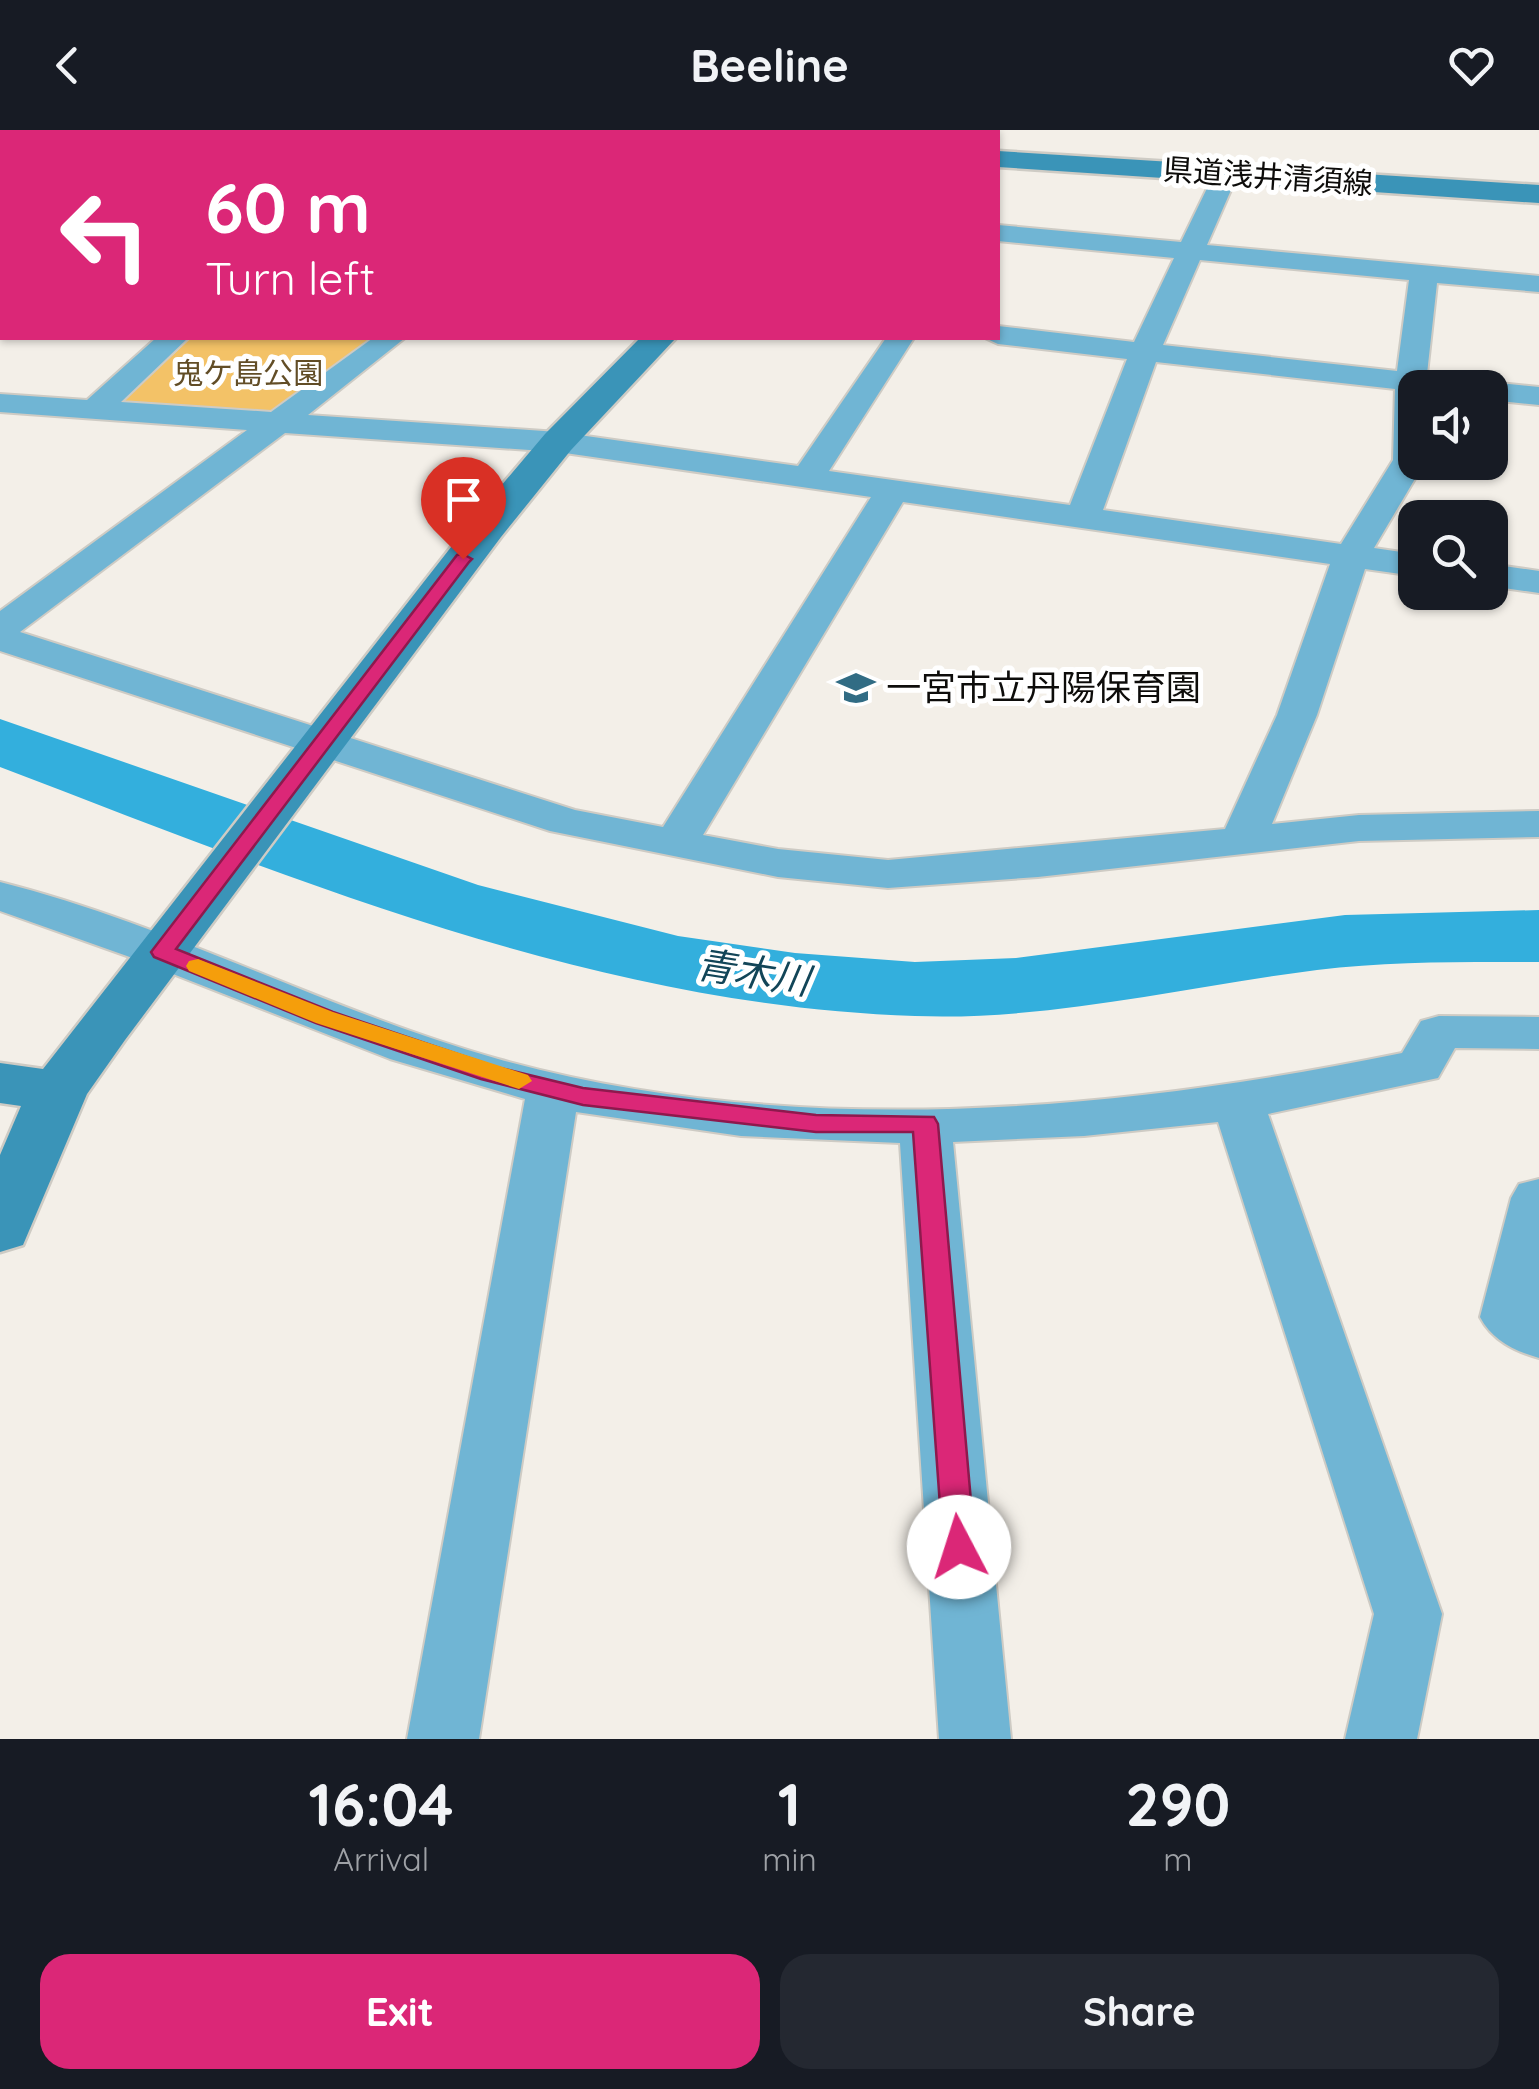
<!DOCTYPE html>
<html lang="en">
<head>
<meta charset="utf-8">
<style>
	:root { --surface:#171b24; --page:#242831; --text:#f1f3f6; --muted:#9ea1a6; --accent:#db2777 }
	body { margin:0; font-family:Quicksand,"Noto Sans JP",sans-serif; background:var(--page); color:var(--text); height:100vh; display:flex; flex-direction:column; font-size:38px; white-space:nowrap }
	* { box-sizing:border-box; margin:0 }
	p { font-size:32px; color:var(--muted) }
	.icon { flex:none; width:55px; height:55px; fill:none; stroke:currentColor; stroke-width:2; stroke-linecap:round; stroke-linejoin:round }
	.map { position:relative; height:1609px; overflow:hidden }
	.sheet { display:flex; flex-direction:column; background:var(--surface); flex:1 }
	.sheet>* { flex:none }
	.top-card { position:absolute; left:0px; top:0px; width:1000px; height:210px; box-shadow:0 2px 8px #0004; background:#db2777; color:#fff; overflow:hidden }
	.controls { position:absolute; left:1398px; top:240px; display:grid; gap:20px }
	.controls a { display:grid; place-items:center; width:110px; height:110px; border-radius:20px; background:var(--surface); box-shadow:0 2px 8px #0004; font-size:50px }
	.pin { position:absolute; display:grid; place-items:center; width:85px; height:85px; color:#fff; margin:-102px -42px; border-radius:50% 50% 50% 0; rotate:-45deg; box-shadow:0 0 10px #0007 }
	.pin .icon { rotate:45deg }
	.me { position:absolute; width:110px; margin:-55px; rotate:355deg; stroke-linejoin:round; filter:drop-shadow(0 0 8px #0008) }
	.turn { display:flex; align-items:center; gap:35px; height:210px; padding:0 40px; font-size:45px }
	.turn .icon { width:130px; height:130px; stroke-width:2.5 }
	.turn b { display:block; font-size:70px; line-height:85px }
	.eta { display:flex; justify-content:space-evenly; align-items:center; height:170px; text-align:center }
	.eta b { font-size:60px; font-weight:800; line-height:70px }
	.action { display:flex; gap:20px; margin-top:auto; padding:20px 40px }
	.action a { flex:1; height:115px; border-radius:30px; background:var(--accent); color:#fff; font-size:40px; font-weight:800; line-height:115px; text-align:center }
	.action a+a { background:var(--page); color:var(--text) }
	header { display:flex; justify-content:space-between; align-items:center; height:130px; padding:0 40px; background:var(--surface); font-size:45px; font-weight:800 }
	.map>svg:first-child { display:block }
	.green { fill:#f3c267 }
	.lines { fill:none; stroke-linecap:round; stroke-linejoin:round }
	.river { fill:#33afdd; fill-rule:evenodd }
	.street-casing { stroke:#cecbc4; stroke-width:4 }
	.secondary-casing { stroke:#cecbc4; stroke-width:5 }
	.street { fill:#70b5d4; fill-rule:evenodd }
	.secondary { fill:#3a94b8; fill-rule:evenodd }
	.wall { fill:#504d47 }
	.building { fill:#5d5953; stroke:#413e3a; stroke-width:2.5 }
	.route { fill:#db2777; stroke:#8e194d; stroke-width:2.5 }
	.slow { fill:#f59e0b }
	.labels { text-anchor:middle; stroke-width:10; stroke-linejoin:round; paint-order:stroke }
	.far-street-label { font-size:30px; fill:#0d0c0a; stroke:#fff }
	.far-park-label { font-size:30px; fill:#624d26; stroke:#fff }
	.poi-label { font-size:35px; fill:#0d0c0a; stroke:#fff; text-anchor:start }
	.water-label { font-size:38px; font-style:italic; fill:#124558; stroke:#fff }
</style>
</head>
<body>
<header><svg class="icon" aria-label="back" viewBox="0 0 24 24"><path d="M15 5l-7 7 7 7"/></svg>Beeline<svg class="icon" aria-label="heart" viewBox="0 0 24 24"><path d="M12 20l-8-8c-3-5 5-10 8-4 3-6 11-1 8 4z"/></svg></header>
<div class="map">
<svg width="1539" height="1609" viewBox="0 0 1539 1609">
	<rect width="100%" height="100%" fill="#f3efe8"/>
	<!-- green -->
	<path class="green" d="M 191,208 L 375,208 L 270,282 L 123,271 Z"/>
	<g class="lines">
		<!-- river -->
		<path class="river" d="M 0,589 L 478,755 L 678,806 L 795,823 L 915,832 L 1016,828 L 1345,785 L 1539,780 L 1539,832 C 1465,832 1390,831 1317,840 C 1183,857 1050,891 915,886 C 596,876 294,749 0,637 Z"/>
		<!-- street casing -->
		<g class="street-casing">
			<path id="street" d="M 0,0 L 12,0 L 13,2 L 2,2 L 0,10 Z
				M 1226,37 L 1238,44 L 1207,115 L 1539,146 L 1539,162 L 1437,153 L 1427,244 L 1464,249 L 1478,256 L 1490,252 L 1539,257 L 1539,275 L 1490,270 L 1490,258 L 1415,258 L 1415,332 L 1425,332 L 1374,418 L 1415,424 L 1415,446 L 1365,439 L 1317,585 L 1272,694 L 1359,685 L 1539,681 L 1539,707 L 1359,711 L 1038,747 L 888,758 L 778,747 L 550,701 L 0,521 L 0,481 L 247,300 L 0,282 L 0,264 L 87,270 L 156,208 L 188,208 L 121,272 L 271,282 L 373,208 L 405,208 L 308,285 L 558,302 L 798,336 L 886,208 L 914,208 L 829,341 L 1070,375 L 1127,229 L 998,214 L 985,208 L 998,208 L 998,196 L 1134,212 L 1174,128 L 998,111 L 998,95 L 1181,112 L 1214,44 ZM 1200,130 L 1409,150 L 1397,241 L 1163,215 ZM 1156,232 L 1395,259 L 1393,330 L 1341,414 L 1103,380 ZM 285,303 L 558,322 L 871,367 L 663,697 L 575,680 L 20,502 ZM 903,372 L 1330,434 L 1277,585 L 1225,699 L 888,730 L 778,719 L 703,705 Z
				M 1490,434 L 1539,441 L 1539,463 L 1490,456 Z
				M 0,752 C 171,795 328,881 498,929 C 790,1010 1109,983 1402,923 L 1421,891 L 1439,886 L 1539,887 L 1539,919 L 1455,918 L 1438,948 L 1268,984 L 1442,1484 L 1417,1609 L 1345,1609 L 1374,1484 L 1218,992 L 1084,1006 L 953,1012 L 1011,1609 L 939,1609 L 900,1013 L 741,1006 L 576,982 L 479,1609 L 407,1609 L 525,969 L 390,929 L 127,826 L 0,781 Z
				M 1539,1049 L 1539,1228 C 1514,1221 1492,1210 1480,1187 L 1511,1068 L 1519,1054 Z"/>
		</g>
		<!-- secondary casing -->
		<g class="secondary-casing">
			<path id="secondary" d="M 554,0 L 619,0 L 621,2 L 556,2 Z
				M 998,21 L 1539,55 L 1539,73 L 998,37 Z
				M 640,208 L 676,208 L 571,320 L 501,407 L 125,910 L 87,964 L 23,1115 L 0,1122 L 0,1025 L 21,976 L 0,973 L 0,933 L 43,939 L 473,389 L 545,304 Z"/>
		</g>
		<!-- street -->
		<use href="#street" class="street"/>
		<!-- secondary -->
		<use href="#secondary" class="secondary"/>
	</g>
	<!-- wall -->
	<path class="wall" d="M 0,6 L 2,6 L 2,64 L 0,64 Z"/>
	<!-- building -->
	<path class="building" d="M 0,6 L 2,6 L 2,42 L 0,42 Z"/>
	<!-- route -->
	<path class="route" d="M 463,424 L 472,429 L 469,432 L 176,819 L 333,882 L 496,937 L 583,958 L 816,985 L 934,987 L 938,994 L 975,1417 L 970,1426 L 959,1430 L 948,1426 L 943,1417 L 913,1002 L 816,1002 L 583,975 L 481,949 L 316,893 L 154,827 L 151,822 L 457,425 Z"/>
	<!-- slow -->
	<path class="slow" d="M 198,829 L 333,882 L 528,945 L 532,951 L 519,959 L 316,893 L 189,841 L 186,836 L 189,831 Z"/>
	<!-- icons -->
	<defs>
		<g id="school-bare" transform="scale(3)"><path d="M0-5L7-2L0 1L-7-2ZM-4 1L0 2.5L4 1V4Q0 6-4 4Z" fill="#316c84" stroke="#fff" stroke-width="2.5" paint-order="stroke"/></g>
	</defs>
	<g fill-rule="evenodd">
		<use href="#school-bare" x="856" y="558"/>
	</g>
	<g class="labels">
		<!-- far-street labels -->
		<g class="far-street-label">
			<text transform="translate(1268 47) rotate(4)" y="10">県道浅井清須線</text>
		</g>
		<!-- far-park labels -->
		<g class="far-park-label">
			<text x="248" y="254">鬼ケ島公園</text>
		</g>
		<!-- poi labels -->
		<g class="poi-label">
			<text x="886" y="570">一宮市立丹陽保育園</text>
		</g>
		<!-- water labels -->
		<g class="water-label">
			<text transform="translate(753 843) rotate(9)" y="13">青木川</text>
		</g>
	</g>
</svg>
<div class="controls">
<a><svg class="icon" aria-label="sound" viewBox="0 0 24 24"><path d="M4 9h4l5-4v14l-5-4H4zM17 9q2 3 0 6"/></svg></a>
<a><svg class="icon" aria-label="search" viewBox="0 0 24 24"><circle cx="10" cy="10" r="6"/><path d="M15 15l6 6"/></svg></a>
</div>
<div class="pin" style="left:463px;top:429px;background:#d93025"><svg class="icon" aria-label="arrive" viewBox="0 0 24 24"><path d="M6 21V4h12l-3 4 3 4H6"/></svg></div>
<svg class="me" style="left:959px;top:1417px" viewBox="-20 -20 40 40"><circle r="19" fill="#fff"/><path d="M0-13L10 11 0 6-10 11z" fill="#db2777"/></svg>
<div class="top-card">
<div class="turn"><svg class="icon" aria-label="left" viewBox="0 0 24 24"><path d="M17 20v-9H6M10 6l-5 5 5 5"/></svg><div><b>60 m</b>Turn left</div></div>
</div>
</div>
<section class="sheet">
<div class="eta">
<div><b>16:04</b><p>Arrival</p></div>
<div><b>1</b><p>min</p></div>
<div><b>290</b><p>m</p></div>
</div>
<div class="action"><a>Exit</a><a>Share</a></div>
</section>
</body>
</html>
